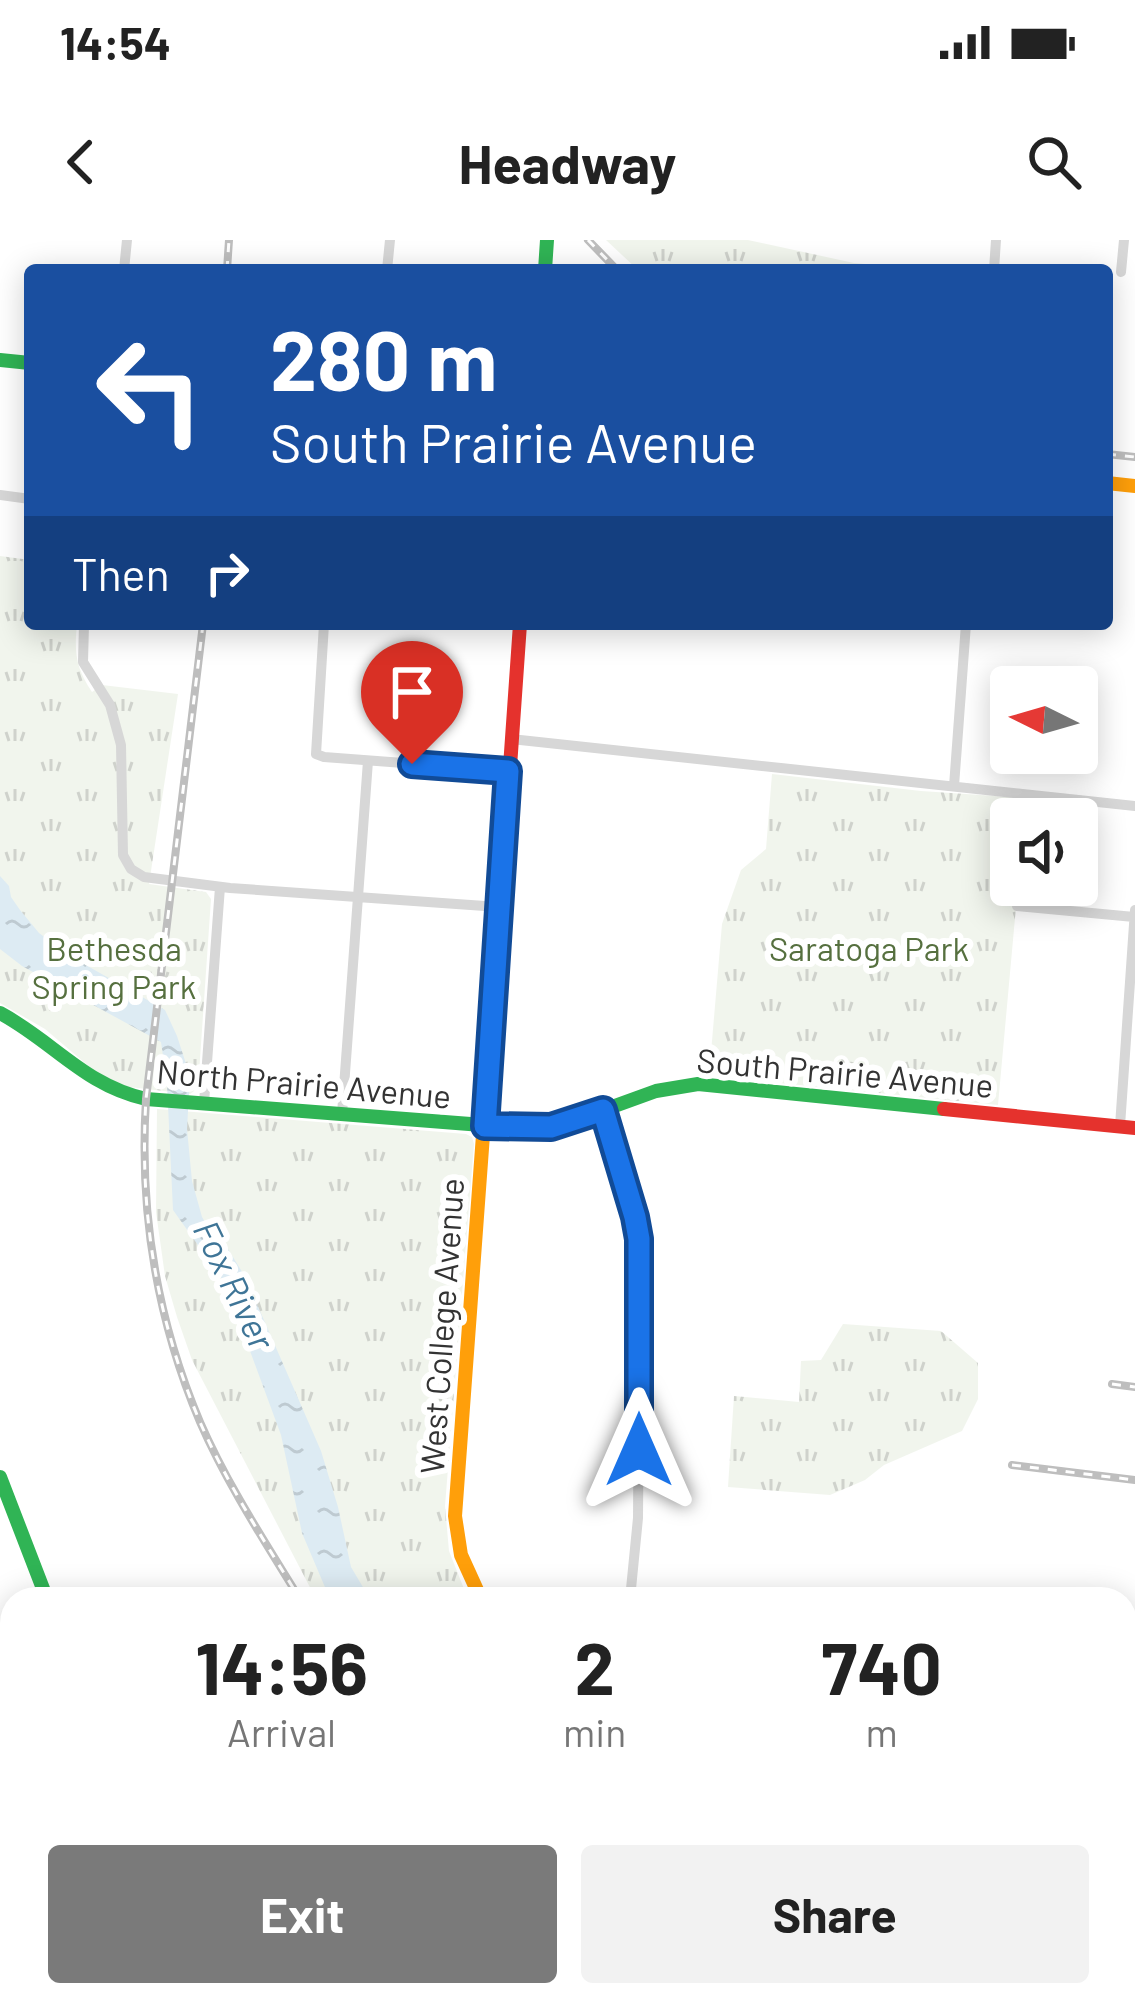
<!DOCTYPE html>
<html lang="en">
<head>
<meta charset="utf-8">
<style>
	:root { --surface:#fff; --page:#f2f2f2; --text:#222; --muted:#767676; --accent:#7a7a7a }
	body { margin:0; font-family:Barlow,sans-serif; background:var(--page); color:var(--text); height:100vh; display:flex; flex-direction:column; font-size:45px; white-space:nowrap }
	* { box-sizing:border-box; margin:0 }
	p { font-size:39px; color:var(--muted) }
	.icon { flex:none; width:66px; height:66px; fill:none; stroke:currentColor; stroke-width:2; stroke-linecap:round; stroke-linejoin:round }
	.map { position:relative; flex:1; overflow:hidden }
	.sheet { position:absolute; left:0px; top:1347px; width:1137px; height:420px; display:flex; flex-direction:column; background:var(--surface); border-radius:36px 36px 0 0; box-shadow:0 6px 30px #0003 }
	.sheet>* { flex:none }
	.banner { position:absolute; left:24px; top:24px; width:1089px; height:366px; border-radius:12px; box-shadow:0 6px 30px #0003; background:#1a4fa0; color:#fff; overflow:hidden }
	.needle { width:78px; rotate:275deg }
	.buttons { position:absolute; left:990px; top:426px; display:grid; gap:24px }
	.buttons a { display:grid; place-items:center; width:108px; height:108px; border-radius:12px; background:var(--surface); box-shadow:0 6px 30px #0003; font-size:60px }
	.pin { position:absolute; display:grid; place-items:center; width:102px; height:102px; color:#fff; margin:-123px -51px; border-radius:50% 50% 50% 0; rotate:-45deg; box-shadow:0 0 12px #0007 }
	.pin .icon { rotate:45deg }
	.me { position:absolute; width:132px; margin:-66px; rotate:0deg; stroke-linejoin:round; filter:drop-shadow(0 0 9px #0008) }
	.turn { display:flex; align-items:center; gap:42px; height:252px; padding:0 48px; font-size:54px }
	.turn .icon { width:156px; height:156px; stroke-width:2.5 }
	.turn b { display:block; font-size:84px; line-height:102px }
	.then { display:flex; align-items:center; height:114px; padding:0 48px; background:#0003; gap:24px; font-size:45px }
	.eta { display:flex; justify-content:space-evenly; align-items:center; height:204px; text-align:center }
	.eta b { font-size:72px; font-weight:700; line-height:84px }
	.action { display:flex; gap:24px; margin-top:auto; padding:24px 48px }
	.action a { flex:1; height:138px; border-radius:12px; background:var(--accent); color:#fff; font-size:48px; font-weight:700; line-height:138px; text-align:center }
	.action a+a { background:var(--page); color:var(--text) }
	.status { display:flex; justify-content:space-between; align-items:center; height:84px; padding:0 60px; background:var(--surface); direction:ltr }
	.status svg { height:33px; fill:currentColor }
	header { display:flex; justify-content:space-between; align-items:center; height:156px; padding:0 48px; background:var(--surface); font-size:54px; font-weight:700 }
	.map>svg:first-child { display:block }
	.park { fill:url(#park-tufts) }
	.water { fill:url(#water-ripples) }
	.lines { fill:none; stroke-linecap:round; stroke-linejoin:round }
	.stream { stroke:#ddebf3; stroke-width:3 }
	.street { stroke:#d7d7d7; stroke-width:10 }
	.fast { stroke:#30b455; stroke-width:14 }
	.slow { stroke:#ff9f0a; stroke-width:14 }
	.jam { stroke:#e5322d; stroke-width:14 }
	.rail-casing { stroke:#bebebe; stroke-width:8 }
	.rail { stroke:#fff; stroke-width:3; stroke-dasharray:9; stroke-linecap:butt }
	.route-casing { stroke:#114b97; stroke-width:30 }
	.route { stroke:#1a73e8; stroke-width:21 }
	.labels { text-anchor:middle; stroke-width:12; stroke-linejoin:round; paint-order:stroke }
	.park-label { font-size:33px; fill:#56703f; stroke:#fff }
	.street-label { font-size:33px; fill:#333; stroke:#fff }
	.water-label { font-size:36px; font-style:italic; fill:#3f7597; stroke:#fff }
</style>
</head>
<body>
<div class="status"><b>14:54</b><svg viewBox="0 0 49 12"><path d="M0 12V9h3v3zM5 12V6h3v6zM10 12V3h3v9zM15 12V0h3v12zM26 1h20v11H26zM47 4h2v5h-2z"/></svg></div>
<header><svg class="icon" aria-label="back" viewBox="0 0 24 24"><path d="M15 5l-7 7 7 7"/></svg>Headway<svg class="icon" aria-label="search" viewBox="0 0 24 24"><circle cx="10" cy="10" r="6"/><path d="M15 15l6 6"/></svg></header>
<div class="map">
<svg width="1135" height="1767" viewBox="0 0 1135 1767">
	<defs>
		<pattern id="park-tufts" width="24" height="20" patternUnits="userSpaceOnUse" patternTransform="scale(3)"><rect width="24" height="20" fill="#f1f5ed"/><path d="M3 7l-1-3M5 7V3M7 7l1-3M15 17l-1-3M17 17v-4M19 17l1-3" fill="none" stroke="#cfd2cc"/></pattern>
		<pattern id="water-ripples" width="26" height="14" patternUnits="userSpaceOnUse" patternTransform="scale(3)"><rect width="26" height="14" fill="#ddebf3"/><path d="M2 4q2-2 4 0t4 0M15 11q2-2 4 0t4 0" fill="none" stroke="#becad1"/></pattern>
	</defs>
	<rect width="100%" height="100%" fill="#fff"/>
	<!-- park -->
	<path class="park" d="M 606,0 L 748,0 L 854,23 L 932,30 L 638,30 Z
		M 0,316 L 30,320 L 30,384 L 77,384 C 74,413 76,428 92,452 L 102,445 L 178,454 L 149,644 L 206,652 L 211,659 L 198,848 L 190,854 L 129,847 L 99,835 L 45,789 L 0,763 Z
		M 772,534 L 921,551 L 1026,558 L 1024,579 L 1011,579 L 1011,645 L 1018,645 L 998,865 L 709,836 L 722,684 L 741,630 L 766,609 Z
		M 157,869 L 466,894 L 472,897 L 474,904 L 445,1266 L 449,1311 L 468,1359 L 316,1359 L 192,1120 L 177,1077 L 165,1036 L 156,972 Z
		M 843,1084 L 941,1091 L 978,1123 L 978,1159 L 962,1191 L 884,1225 L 865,1240 L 830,1255 L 728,1247 L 734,1156 L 799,1162 L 801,1121 L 821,1120 Z
		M 0,1695 L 12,1700 L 12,1755 L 129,1755 L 135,1763 L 153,1755 L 228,1755 L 238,1767 L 0,1767 Z
		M 551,1755 L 706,1755 L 719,1767 L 558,1767 Z"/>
	<!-- water -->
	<path class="water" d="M 0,636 L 9,646 L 11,657 L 20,670 L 39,693 L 70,716 L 165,770 L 177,796 L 190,836 L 187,889 L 192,941 L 202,977 L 214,997 L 228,1009 L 244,1035 L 267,1087 L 321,1211 L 338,1267 L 351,1327 L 370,1359 L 330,1359 L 302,1293 L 281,1195 L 225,1043 L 173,970 L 167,844 L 161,802 L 22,726 L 0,709 Z"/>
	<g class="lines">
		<!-- stream -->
		<path class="stream" d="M 483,1755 L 490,1767"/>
		<!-- street -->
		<path class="street" d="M 124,30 L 127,0
			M 387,30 L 390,0
			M 994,30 L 996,0
			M 1121,32 L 1124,0
			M 0,255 L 30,259
			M 84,384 L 83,422 L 110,465 L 121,505 L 123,615 L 131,629 L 144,637 L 230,648 L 499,667
			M 324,384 L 316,514 L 324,517 L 509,531
			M 511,499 L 1135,566
			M 954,546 L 966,384
			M 1017,666 L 1134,677
			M 204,863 L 220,647
			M 603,870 L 635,977 L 640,1011 L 638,1278 L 630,1359
			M 342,874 L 368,521
			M 1120,886 L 1135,670
			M 0,1425 L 12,1444
			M 0,1550 L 2,1579 L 0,1586"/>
		<!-- fast -->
		<path class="fast" d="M 545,30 L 547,0
			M 0,120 L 30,123
			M 0,773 C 54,802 84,845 146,859 L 534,889 L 576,880 L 656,851 L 698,844 L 944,869
			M 0,1237 L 47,1359
			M 1125,1483 L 1135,1484
			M 0,1630 L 12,1634
			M 0,1651 L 12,1655
			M 240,1755 L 250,1767"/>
		<!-- slow -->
		<path class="slow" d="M 1107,243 L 1135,246
			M 481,1359 L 461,1315 L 455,1276 L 509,541"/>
		<!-- jam -->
		<path class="jam" d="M 509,541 L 520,384
			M 944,869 L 1135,888"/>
		<!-- rail casing -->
		<g class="rail-casing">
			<path id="rail" d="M 588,0 L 617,30
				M 227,30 L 229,0
				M 1107,214 L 1135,217
				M 203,384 L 146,859 C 139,971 156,1078 200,1182 C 227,1244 265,1302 300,1359
				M 1112,1144 L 1135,1147
				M 1012,1225 L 1135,1240
				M 538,1755 L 546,1767"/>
		</g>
		<!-- rail -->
		<use href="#rail" class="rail"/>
	</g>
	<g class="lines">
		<!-- route casing -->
		<g class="route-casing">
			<path id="route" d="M 412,524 L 508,531 L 485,886 L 551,887 L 603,870 L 635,977 L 639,999 L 639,1210"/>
		</g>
		<!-- route -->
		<use href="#route" class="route"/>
	</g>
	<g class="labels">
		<!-- park labels -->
		<g class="park-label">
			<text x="114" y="721">Bethesda<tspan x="114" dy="38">Spring Park</tspan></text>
			<text x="869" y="721">Saratoga Park</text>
		</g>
		<!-- street labels -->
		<g class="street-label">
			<text transform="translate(845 833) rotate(5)" y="12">South Prairie Avenue</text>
			<text transform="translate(304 844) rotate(5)" y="12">North Prairie Avenue</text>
			<text transform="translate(442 1086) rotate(-86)" y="12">West College Avenue</text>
		</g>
		<!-- water labels -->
		<g class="water-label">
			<text transform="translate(234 1045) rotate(64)" y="13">Fox River</text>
		</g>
	</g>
</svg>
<div class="buttons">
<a><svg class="needle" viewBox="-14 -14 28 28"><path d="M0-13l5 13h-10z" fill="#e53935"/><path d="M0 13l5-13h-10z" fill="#767676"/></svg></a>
<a><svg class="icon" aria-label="sound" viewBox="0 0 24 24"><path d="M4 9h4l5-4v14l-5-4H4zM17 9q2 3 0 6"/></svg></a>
</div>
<div class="pin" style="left:412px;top:524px;background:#d93025"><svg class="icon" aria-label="arrive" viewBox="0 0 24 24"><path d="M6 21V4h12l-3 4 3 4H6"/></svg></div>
<svg class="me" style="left:639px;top:1210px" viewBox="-20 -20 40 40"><path d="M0-17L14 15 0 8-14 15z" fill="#1a73e8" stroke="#fff" stroke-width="4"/></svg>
<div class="banner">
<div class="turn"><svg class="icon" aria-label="left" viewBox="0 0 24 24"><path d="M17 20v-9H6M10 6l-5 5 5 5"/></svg><div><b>280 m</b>South Prairie Avenue</div></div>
<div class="then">Then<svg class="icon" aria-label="right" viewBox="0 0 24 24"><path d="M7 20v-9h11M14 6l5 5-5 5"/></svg></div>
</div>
<section class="sheet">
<div class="eta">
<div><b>14:56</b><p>Arrival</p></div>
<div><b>2</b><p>min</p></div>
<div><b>740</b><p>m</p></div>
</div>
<div class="action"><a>Exit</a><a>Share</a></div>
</section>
</div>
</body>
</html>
